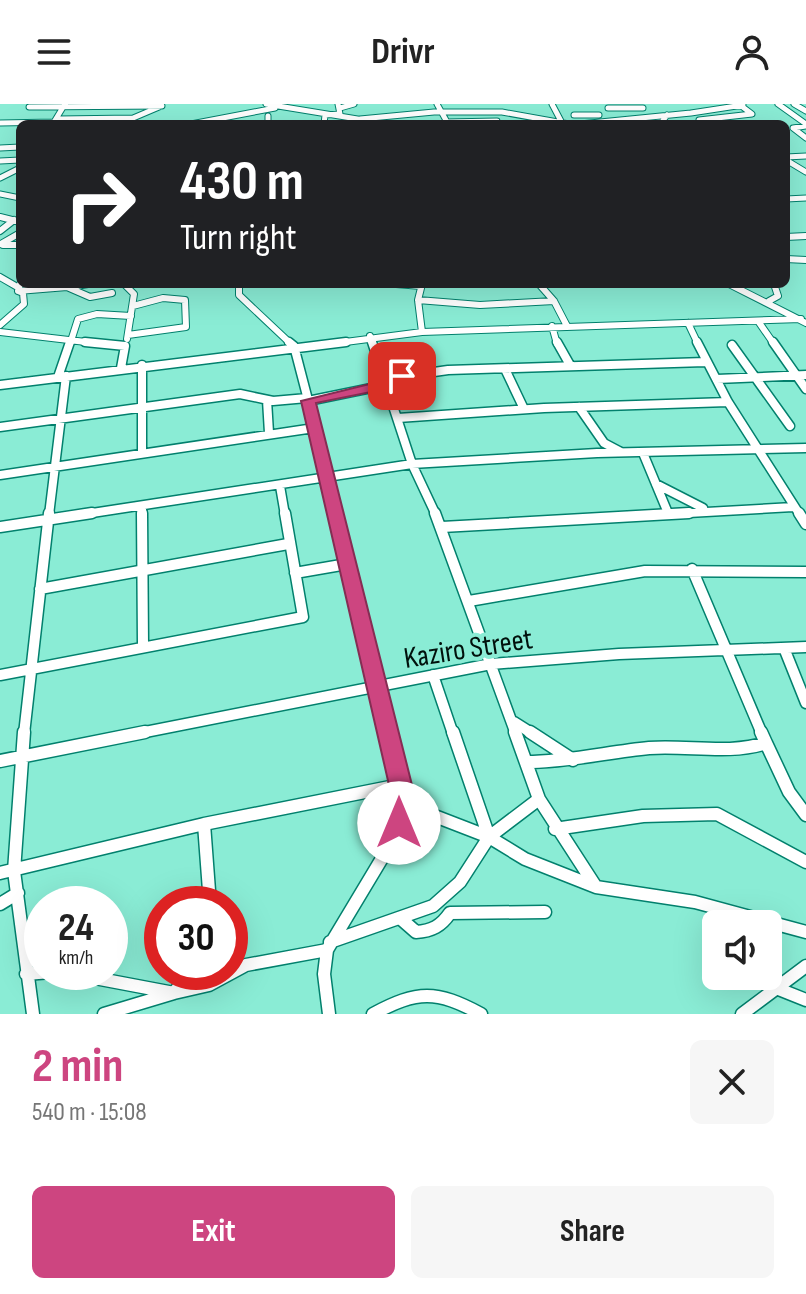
<!DOCTYPE html>
<html lang="en">
<head>
<meta charset="utf-8">
<style>
	:root { --surface:#fff; --page:#f6f6f6; --text:#222; --muted:#767676; --accent:#cd4580 }
	body { margin:0; font-family:"Sofia Sans Condensed",sans-serif; background:var(--page); color:var(--text); height:100vh; display:flex; flex-direction:column; font-size:30px; white-space:nowrap }
	* { box-sizing:border-box; margin:0 }
	p { font-size:26px; color:var(--muted) }
	.icon { flex:none; width:44px; height:44px; fill:none; stroke:currentColor; stroke-width:2; stroke-linecap:round; stroke-linejoin:round }
	.map { position:relative; height:910px; overflow:hidden }
	.panel { display:flex; flex-direction:column; background:var(--surface); flex:1 }
	.panel>* { flex:none }
	.hud { position:absolute; left:16px; top:16px; width:774px; height:168px; border-radius:12px; box-shadow:0 8px 32px #0002; background:#202124; color:#fff; overflow:hidden }
	.tools { position:absolute; left:702px; top:806px; display:grid; gap:16px }
	.tools a { display:grid; place-items:center; width:80px; height:80px; border-radius:12px; background:var(--surface); box-shadow:0 8px 32px #0002; font-size:40px }
	.speed { position:absolute; left:24px; top:782px; display:flex; gap:16px; font-size:40px; font-weight:700; text-align:center }
	.speed>* { display:grid; place-content:center; width:104px; height:104px; border-radius:50%; background:var(--surface); box-shadow:0 8px 32px #0002; line-height:1 }
	.speed small { font-size:20px; font-weight:400 }
	.speed .limit { border:12px solid #d22; background:#fff; color:#111 }
	.pin { position:absolute; display:grid; place-items:center; width:68px; height:68px; color:#fff; margin:-34px; border-radius:16px; box-shadow:0 4px 12px #0006 }
	.me { position:absolute; width:88px; margin:-44px; rotate:0deg; stroke-linejoin:round; filter:drop-shadow(0 0 6px #0008) }
	.turn { display:flex; align-items:center; gap:28px; height:168px; padding:0 32px; font-size:36px }
	.turn .icon { width:104px; height:104px; stroke-width:2.5 }
	.turn b { display:block; font-size:56px; line-height:68px }
	.round { display:grid; place-items:center; flex:none; width:84px; height:84px; border-radius:12px; background:var(--page) }
	.headline { display:flex; align-items:center; justify-content:space-between; height:136px; padding:0 32px }
	h1 { font-size:48px; font-weight:700; line-height:60px; color:var(--accent) }
	.action { display:flex; gap:16px; margin-top:auto; padding:16px 32px }
	.action a { flex:1; height:92px; border-radius:12px; background:var(--accent); color:#fff; font-size:32px; font-weight:700; line-height:92px; text-align:center }
	.action a+a { background:var(--page); color:var(--text) }
	header { display:flex; justify-content:space-between; align-items:center; height:104px; padding:0 32px; background:var(--surface); font-size:36px; font-weight:700 }
	.map>svg:first-child { display:block }
	.lines { fill:none; stroke-linecap:round; stroke-linejoin:round }
	.street-far4-casing { stroke:#02806d; stroke-width:7 }
	.street-far3-casing { stroke:#02806d; stroke-width:8 }
	.street-far2-casing { stroke:#02806d; stroke-width:11 }
	.street-far1-casing { stroke:#02806d; stroke-width:13 }
	.street-casing { stroke:#02806d; stroke-width:15 }
	.street-far4 { stroke:#fff; stroke-width:5 }
	.street-far3 { stroke:#fff; stroke-width:6 }
	.street-far2 { stroke:#fff; stroke-width:8 }
	.street-far1 { stroke:#fff; stroke-width:10 }
	.street { stroke:#fff; stroke-width:12 }
	.route { fill:#cd4580; stroke:#852d53; stroke-width:2 }
	.labels { text-anchor:middle; stroke-width:8; stroke-linejoin:round; paint-order:stroke }
	.street-label { font-size:30px; fill:#00110c; stroke:#8aecd5 }
</style>
</head>
<body>
<header><svg class="icon" aria-label="menu" viewBox="0 0 24 24"><path d="M4 6h16M4 12h16M4 18h16"/></svg>Drivr<svg class="icon" aria-label="person" viewBox="0 0 24 24"><circle cx="12" cy="8" r="4"/><path d="M4 21q1-7 8-7t8 7"/></svg></header>
<div class="map">
<svg width="806" height="910" viewBox="0 0 806 910">
	<rect width="100%" height="100%" fill="#8aecd5"/>
	<g class="lines">
		<!-- street-far4 casing -->
		<g class="street-far4-casing">
			<path id="street-far4" d="M 266,0 L 388,20
				M 437,0 L 447,18 L 497,17
				M 552,0 L 562,19
				M 778,0 L 806,20
				M 794,0 L 806,7
				M 29,3 L 162,2
				M 340,4 L 354,0
				M 608,4 L 643,4
				M 691,9 L 743,1
				M 574,11 L 599,11
				M 268,12 L 268,20
				M 59,15 L 133,14
				M 360,15 L 434,8 L 502,8 L 569,20
				M 699,16 L 752,10 L 740,1
				M 0,19 L 54,18 L 65,0
				M 119,20 L 159,3
				M 191,20 L 275,4
				M 324,20 L 325,11 L 340,10 L 338,0
				M 580,20 L 691,9
				M 636,20 L 662,18 L 667,11
				M 806,22 L 793,24 L 806,34
				M 0,44 L 20,43
				M 786,53 L 806,52
				M 786,56 L 806,68
				M 0,57 L 20,56
				M 0,74 L 20,64
				M 0,90 L 20,94
				M 786,95 L 806,94"/>
		</g>
		<!-- street-far3 casing -->
		<g class="street-far3-casing">
			<path id="street-far3" d="M 0,113 L 20,118
				M 0,127 L 14,116
				M 786,133 L 806,132
				M 1,140 L 20,129
				M 3,141 L 20,141
				M 786,155 L 806,156
				M 0,173 L 19,184
				M 124,180 L 134,190 L 127,235
				M 239,180 L 239,191 L 291,240
				M 396,180 L 421,182
				M 422,180 L 418,196 L 422,228
				M 539,180 L 554,197 L 567,222
				M 729,180 L 806,219
				M 70,183 L 88,180
				M 18,187 L 67,183 L 90,193 L 112,189
				M 418,196 L 480,201 L 554,197
				M 769,197 L 778,192 L 774,180
				M 758,217 L 774,240
				M 688,219 L 698,240
				M 0,221 L 24,200 L 23,189 L 18,187 L 20,180
				M 552,222 L 557,240
				M 0,228 L 103,240
				M 128,231 L 186,223 L 185,196 L 163,194 L 133,202
				M 370,232 L 372,240
				M 70,240 L 78,215 L 97,210 L 131,212
				M 330,240 L 422,228 L 801,215"/>
		</g>
		<!-- street-far2 casing -->
		<g class="street-far2-casing">
			<path id="street-far2" d="M 85,238 L 125,242 L 121,264
				M 289,238 L 294,242 L 338,411
				M 372,238 L 412,360 L 436,411
				M 557,238 L 570,261
				M 697,238 L 728,298 L 800,411
				M 773,238 L 806,285
				M 732,241 L 790,322
				M 142,261 L 142,349
				M 505,265 L 524,305
				M 58,273 L 70,238
				M 385,275 L 448,266 L 705,258
				M 717,275 L 806,271
				M 0,281 L 346,238
				M 267,296 L 269,329
				M 308,297 L 386,281
				M 579,303 L 604,339 L 621,348
				M 398,314 L 544,304 L 728,298
				M 0,323 L 240,290 L 273,297 L 307,294
				M 643,349 L 668,409
				M 0,371 L 314,324
				M 656,380 L 703,404
				M 280,382 L 285,411
				M 142,402 L 142,411
				M 49,411 L 66,272
				M 79,411 L 412,360 L 597,349 L 806,344
				M 653,411 L 793,403"/>
		</g>
		<!-- street-far1 casing -->
		<g class="street-far1-casing">
			<path id="street-far1" d="M 142,409 L 143,541
				M 337,409 L 388,630
				M 435,409 L 516,630
				M 799,409 L 806,420
				M 0,423 L 92,409
				M 442,423 L 689,409
				M 692,465 L 762,630
				M 295,469 L 347,460
				M 40,485 L 288,440
				M 469,497 L 645,467 L 806,468
				M 784,544 L 806,599
				M 0,571 L 303,513 L 285,409
				M 433,571 L 453,630
				M 514,618 L 533,630
				M 24,630 L 49,409
				M 135,630 L 491,560 L 619,550 L 806,543"/>
		</g>
		<!-- street casing -->
		<g class="street-casing">
			<path id="street" d="M 24,628 L 14,767 L 33,910
				M 453,628 L 489,733
				M 515,628 L 539,695 L 596,783
				M 530,628 L 573,656
				M 766,639 L 789,688 L 806,711
				M 0,657 L 145,628
				M 526,658 C 568,658 608,648 649,644 C 688,641 729,651 766,639 L 761,628
				M 401,699 L 489,733 L 525,755 L 596,783 L 695,798 L 806,828
				M 204,720 L 210,800
				M 555,725 L 643,712 L 717,710 L 806,758
				M 0,769 L 204,720 L 400,681
				M 0,800 L 18,789
				M 400,814 L 416,828 C 432,827 441,822 450,809 L 545,808
				M 330,838 L 433,802 L 460,778 L 489,733 L 539,695
				M 63,868 L 174,889 L 209,881 L 246,861 L 327,846
				M 26,870 L 51,868
				M 776,884 L 806,896
				M 104,910 L 174,889 L 190,868
				M 329,910 L 324,870 L 327,846 L 390,741 L 399,719 L 400,681 L 388,628
				M 373,910 C 418,886 436,886 481,910
				M 742,910 L 806,862"/>
		</g>
		<!-- street-far4 -->
		<use href="#street-far4" class="street-far4"/>
		<!-- street-far3 -->
		<use href="#street-far3" class="street-far3"/>
		<!-- street-far2 -->
		<use href="#street-far2" class="street-far2"/>
		<!-- street-far1 -->
		<use href="#street-far1" class="street-far1"/>
		<!-- street -->
		<use href="#street" class="street"/>
	</g>
	<!-- route -->
	<path class="route" d="M 402,268 L 409,272 L 393,278 L 391,284 L 316,299 L 412,681 L 411,719 L 408,727 L 399,730 L 391,727 L 387,719 L 389,681 L 301,297 L 378,278 L 380,272 Z"/>
	<g class="labels">
		<!-- street labels -->
		<g class="street-label">
			<text transform="translate(468 544) rotate(-9)" y="10">Kaziro Street</text>
		</g>
	</g>
</svg>
<div class="tools">
<a><svg class="icon" aria-label="sound" viewBox="0 0 24 24"><path d="M4 9h4l5-4v14l-5-4H4zM17 9q2 3 0 6"/></svg></a>
</div>
<div class="speed"><div>24<small>km/h</small></div><div class="limit">30</div></div>
<div class="pin" style="left:402px;top:272px;background:#d93025"><svg class="icon" aria-label="arrive" viewBox="0 0 24 24"><path d="M6 21V4h12l-3 4 3 4H6"/></svg></div>
<svg class="me" style="left:399px;top:719px" viewBox="-20 -20 40 40"><circle r="19" fill="#fff"/><path d="M0-13L10 11 0 6-10 11z" fill="#cd4580"/></svg>
<div class="hud">
<div class="turn"><svg class="icon" aria-label="right" viewBox="0 0 24 24"><path d="M7 20v-9h11M14 6l5 5-5 5"/></svg><div><b>430 m</b>Turn right</div></div>
</div>
</div>
<section class="panel">
<div class="headline"><div><h1>2 min</h1><p>540 m · 15:08</p></div><a class="round"><svg class="icon" aria-label="close" viewBox="0 0 24 24"><path d="M6 6l12 12M18 6L6 18"/></svg></a></div>
<div class="action"><a>Exit</a><a>Share</a></div>
</section>
</body>
</html>
